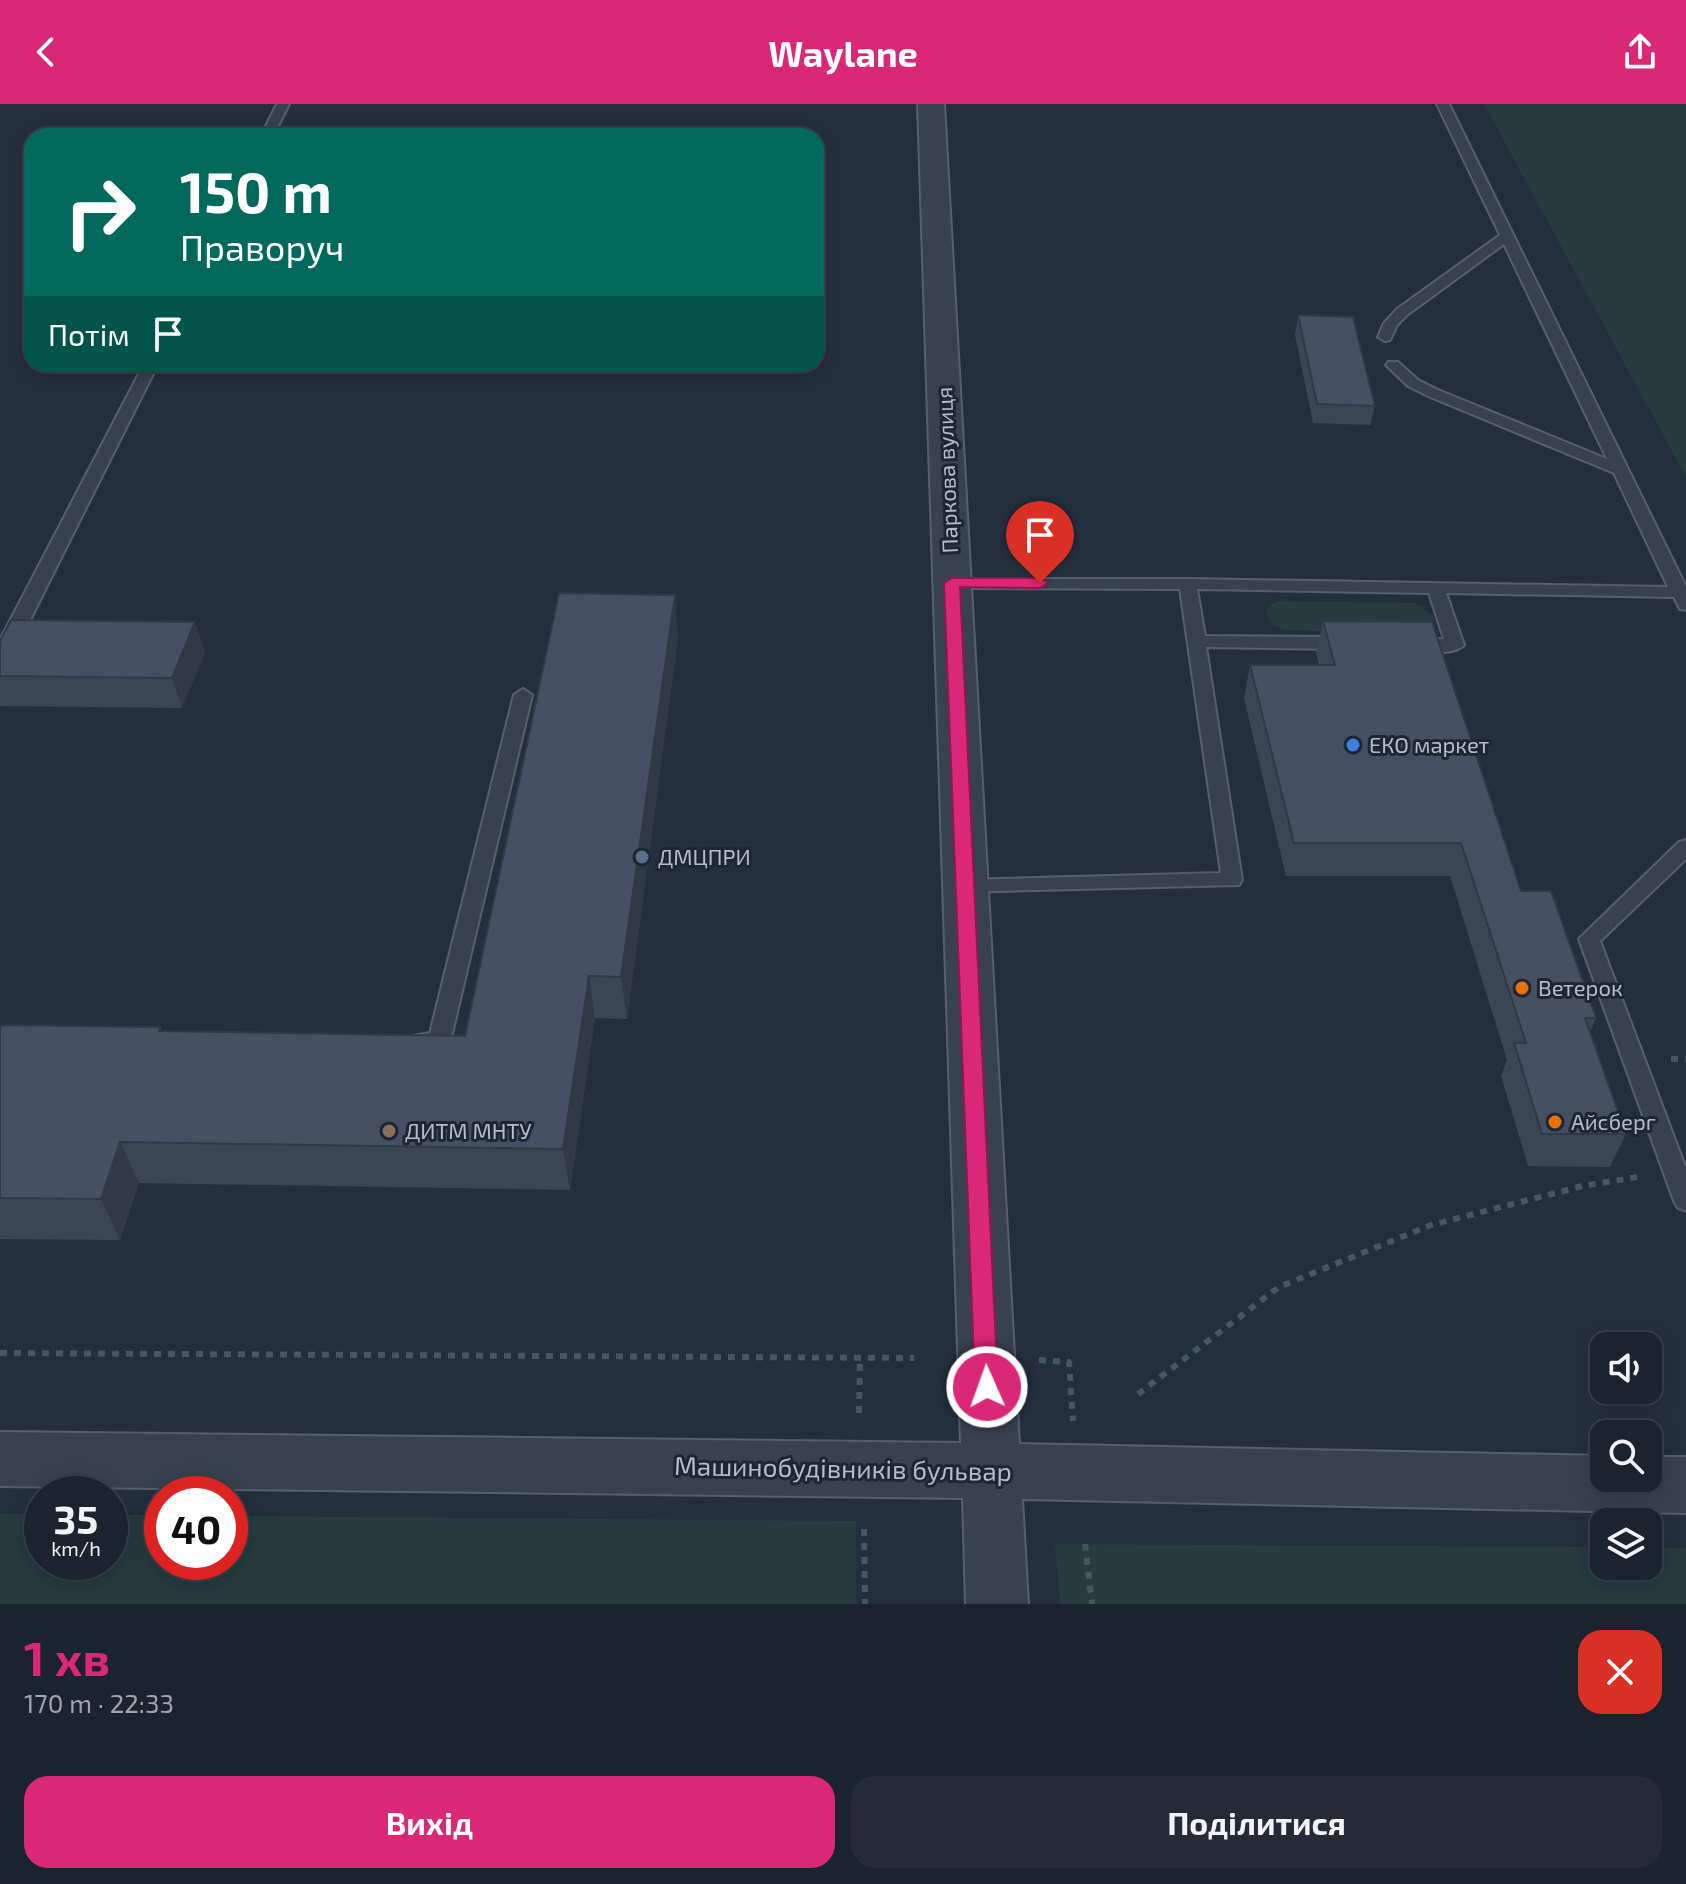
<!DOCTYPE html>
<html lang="uk">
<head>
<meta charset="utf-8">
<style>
	:root { --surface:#1b232e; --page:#242b36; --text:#f1f3f6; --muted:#a0a4aa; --line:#39404a; --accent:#db2777 }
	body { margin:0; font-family:"Exo 2",sans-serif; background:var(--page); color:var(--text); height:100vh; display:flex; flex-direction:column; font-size:30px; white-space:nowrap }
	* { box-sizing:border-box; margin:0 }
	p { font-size:26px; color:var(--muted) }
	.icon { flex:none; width:44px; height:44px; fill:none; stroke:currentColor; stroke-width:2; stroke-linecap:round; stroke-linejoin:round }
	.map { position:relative; height:1500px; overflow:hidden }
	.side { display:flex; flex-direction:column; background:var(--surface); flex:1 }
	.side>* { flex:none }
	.banner { position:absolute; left:24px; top:24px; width:800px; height:244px; border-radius:24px; box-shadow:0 4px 20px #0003,0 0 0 2px var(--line); background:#00695c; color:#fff; overflow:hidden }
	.controls { position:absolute; left:1590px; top:1228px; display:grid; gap:16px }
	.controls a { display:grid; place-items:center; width:72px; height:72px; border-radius:16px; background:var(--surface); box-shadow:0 4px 20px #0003,0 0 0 2px var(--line); font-size:40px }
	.speed { position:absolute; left:24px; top:1372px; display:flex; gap:16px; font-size:40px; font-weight:700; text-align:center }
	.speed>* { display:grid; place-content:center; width:104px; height:104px; border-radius:50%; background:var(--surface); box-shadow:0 4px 20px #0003,0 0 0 2px var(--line); line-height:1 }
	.speed small { font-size:20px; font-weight:400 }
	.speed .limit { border:12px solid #d22; background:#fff; color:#111 }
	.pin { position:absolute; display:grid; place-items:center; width:68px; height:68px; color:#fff; margin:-82px -34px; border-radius:50% 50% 50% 0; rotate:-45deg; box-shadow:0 0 8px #0007 }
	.pin .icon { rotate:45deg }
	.me { position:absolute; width:88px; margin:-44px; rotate:358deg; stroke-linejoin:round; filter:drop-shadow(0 0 6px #0008) }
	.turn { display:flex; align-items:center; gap:28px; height:168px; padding:0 24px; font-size:36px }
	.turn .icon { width:104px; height:104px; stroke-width:2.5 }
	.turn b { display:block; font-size:56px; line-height:68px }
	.then { display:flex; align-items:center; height:76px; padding:0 24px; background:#0003; gap:16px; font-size:30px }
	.round { display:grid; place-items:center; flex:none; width:84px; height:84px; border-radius:24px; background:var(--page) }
	.overview { display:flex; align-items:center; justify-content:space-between; height:136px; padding:0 24px }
	h1 { font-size:48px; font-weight:700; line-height:60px; color:var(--accent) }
	.action { display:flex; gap:16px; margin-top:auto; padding:16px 24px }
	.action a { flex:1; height:92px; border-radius:24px; background:var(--accent); color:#fff; font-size:32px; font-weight:700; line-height:92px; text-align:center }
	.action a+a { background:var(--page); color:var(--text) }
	header { display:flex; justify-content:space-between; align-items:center; height:104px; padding:0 24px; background:var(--accent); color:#fff; font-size:36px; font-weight:700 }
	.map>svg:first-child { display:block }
	.green { fill:#263c3f }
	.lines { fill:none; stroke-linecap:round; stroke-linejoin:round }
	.service-casing { stroke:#565f6c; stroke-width:4 }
	.tertiary-casing { stroke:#565f6c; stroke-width:4 }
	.path { stroke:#44595c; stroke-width:6; stroke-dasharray:7 7; stroke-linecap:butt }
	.service { fill:#38414e; fill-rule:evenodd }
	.tertiary { fill:#38414e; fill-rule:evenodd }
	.wall { fill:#3b4654 }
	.shaded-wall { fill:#303945 }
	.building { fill:#455162; stroke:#303945; stroke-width:2 }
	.route { fill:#db2777; stroke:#8e194d; stroke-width:2 }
	.shop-dot { fill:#3f7fe0; stroke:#1d2633; stroke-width:3 }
	.service-dot { fill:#5c6f8a; stroke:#1d2633; stroke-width:3 }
	.food-dot { fill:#e8710a; stroke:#1d2633; stroke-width:3 }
	.education-dot { fill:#8d6e63; stroke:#1d2633; stroke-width:3 }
	.labels { text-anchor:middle; stroke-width:6; stroke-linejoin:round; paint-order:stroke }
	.street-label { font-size:22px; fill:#b4bcc9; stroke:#1d2633 }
	.poi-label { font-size:22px; fill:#b4bcc9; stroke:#1d2633; text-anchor:start }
	.near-street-label { font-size:26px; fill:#b4bcc9; stroke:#1d2633 }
</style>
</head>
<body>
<header><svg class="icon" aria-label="back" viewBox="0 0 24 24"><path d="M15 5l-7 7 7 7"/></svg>Waylane<svg class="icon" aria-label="share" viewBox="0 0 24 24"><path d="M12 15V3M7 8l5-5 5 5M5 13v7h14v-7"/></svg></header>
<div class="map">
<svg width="1686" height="1500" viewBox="0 0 1686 1500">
	<rect width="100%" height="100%" fill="#242f3e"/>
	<!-- green -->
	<path class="green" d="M 1484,0 L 1686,0 L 1686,373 Z
		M 1278,497 L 1415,499 L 1433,512 L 1434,517 L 1428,528 L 1417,530 L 1284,526 L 1274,521 L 1266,510 L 1269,502 Z
		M 0,1410 L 42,1410 L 42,1458 L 110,1458 L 110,1411 L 162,1411 L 162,1458 L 230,1458 L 230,1412 L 856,1417 L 856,1500 L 0,1500 Z
		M 1055,1440 L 1604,1443 L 1604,1462 L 1648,1462 L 1648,1443 L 1686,1444 L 1686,1500 L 1060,1500 Z"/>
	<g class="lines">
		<!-- service casing -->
		<g class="service-casing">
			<path id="service" d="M 277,0 L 289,0 L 273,32 L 261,32 Z
				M 1437,0 L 1449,0 L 1686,483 L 1686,506 L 1680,505 L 1674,493 L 1446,489 L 1464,541 C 1454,551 1416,551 1406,541 L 1409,537 L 1444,535 L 1429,489 L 1197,485 L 1205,532 L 1343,533 L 1352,539 L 1343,545 L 1206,543 L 1242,776 L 1239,781 L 958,788 L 955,783 L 958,778 L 965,776 L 1221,769 L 1180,485 L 952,484 L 943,479 L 946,475 L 1188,475 L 1668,483 L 1614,369 L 1428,292 L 1408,282 L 1386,261 L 1388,258 L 1398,258 L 1418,276 L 1438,286 L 1607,355 L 1504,140 L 1407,211 L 1397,221 L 1390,236 L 1385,237 L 1378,233 L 1384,219 L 1397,205 L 1500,131 Z
				M 144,260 L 158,260 L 24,528 L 6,552 L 0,554 L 0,536 Z
				M 523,585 L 532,591 L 450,938 L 447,944 C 436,948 423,948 412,944 L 409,938 L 412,932 L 430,929 L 514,591 Z
				M 1686,736 L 1686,755 L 1600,837 L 1686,1065 L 1686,1107 L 1678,1104 L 1674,1097 L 1579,835 L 1679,738 Z"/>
		</g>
		<!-- tertiary casing -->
		<g class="tertiary-casing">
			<path id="tertiary" d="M 918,0 L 944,0 L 1019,1340 L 1604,1352 L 1604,1374 L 1648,1374 L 1648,1353 L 1686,1353 L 1686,1409 L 1022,1395 L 1028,1500 L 966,1500 L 963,1394 L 0,1382 L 0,1328 L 961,1339 Z"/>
		</g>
		<!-- path -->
		<path class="path" d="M 1671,955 L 1686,955
			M 0,1249 L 914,1254
			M 1039,1256 L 1069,1258 L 1073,1317
			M 1138,1290 L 1279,1183 L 1431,1121 L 1583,1082 L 1643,1072
			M 859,1309 L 860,1254
			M 864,1425 L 865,1500
			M 1085,1440 L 1092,1500"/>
		<!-- service -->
		<use href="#service" class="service"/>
		<!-- tertiary -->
		<use href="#tertiary" class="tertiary"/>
	</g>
	<!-- wall -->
	<path class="wall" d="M 1298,211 L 1375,302 L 1370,321 L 1313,319 L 1295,231 Z
		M 1323,517 L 1521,787 L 1596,914 L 1590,928 L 1626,1030 L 1610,1063 L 1528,1062 L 1501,972 L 1507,956 L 1450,772 L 1286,772 L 1244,594 L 1250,561 L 1319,561 L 1316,550 Z
		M 678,533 L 627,915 L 595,914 L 570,1086 L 139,1079 L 120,1136 L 0,1135 L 0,921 L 160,923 L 162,927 L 465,932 Z
		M 0,537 L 205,548 L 182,604 L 0,602 Z"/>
	<!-- shaded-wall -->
	<path class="shaded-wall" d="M 675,491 L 678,533 L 627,915 L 621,873 Z
		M 195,518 L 205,548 L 182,604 L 172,574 Z
		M 589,872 L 595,914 L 570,1086 L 563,1045 Z
		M 120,1038 L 139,1079 L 120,1136 L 101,1095 Z"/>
	<!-- building -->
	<path class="building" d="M 1298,211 L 1353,213 L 1375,302 L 1317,300 Z
		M 559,489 L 675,491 L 621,873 L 589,872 L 563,1045 L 120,1038 L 101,1095 L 0,1094 L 0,921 L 160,923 L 159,927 L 465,932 Z
		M 11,516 L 195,518 L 172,574 L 0,572 L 0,537 Z
		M 1323,517 L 1432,518 L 1521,787 L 1551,787 L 1596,914 L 1585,914 L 1626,1030 L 1542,1030 L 1514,939 L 1526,939 L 1461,739 L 1294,739 L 1250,561 L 1335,561 Z"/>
	<!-- route -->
	<path class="route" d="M 952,474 L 1040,474 L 1048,479 L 1040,484 L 960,483 L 998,1283 L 995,1291 L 987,1294 L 978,1291 L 975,1283 L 944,479 Z"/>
	<!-- markers -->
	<circle class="shop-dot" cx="1353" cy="641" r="8"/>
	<circle class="service-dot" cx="642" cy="753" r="8"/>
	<g class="food-dot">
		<circle cx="1522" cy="884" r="8"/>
		<circle cx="1555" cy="1018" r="8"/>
	</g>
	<circle class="education-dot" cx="389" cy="1027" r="8"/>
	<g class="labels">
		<!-- street labels -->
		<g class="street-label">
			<text transform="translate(947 366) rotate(-92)" y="8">Паркова вулиця</text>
		</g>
		<!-- poi labels -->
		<g class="poi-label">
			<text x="1369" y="649">ЕКО маркет</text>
			<text x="658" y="761">ДМЦПРИ</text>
			<text x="1538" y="892">Ветерок</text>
			<text x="1571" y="1026">Айсберг</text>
			<text x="405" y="1035">ДИТМ МНТУ</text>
		</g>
		<!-- near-street labels -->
		<g class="near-street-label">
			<text transform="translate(843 1365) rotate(1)" y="9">Машинобудівників бульвар</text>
		</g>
	</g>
</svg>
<div class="controls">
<a><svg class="icon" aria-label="sound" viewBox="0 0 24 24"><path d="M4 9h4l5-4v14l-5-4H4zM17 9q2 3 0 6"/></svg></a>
<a><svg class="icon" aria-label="search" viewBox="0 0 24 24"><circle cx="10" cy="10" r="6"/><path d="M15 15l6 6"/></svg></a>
<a><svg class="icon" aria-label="layers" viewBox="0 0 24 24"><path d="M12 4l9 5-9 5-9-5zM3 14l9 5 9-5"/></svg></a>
</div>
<div class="speed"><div>35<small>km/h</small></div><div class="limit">40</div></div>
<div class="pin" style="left:1040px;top:479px;background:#d93025"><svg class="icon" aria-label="arrive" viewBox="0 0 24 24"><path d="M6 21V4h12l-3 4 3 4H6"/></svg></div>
<svg class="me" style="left:987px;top:1283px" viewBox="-20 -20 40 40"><circle r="17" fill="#db2777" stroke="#fff" stroke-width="3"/><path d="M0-11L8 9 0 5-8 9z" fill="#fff"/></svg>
<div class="banner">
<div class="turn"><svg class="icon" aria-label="right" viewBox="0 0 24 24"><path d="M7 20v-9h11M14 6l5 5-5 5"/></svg><div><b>150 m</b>Праворуч</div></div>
<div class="then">Потім<svg class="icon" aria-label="arrive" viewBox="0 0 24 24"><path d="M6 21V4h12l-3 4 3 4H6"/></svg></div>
</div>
</div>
<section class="side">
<div class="overview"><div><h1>1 хв</h1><p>170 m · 22:33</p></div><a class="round" style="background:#d93025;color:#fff"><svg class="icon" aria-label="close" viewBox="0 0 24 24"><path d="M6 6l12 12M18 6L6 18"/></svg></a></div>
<div class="action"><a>Вихід</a><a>Поділитися</a></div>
</section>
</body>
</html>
